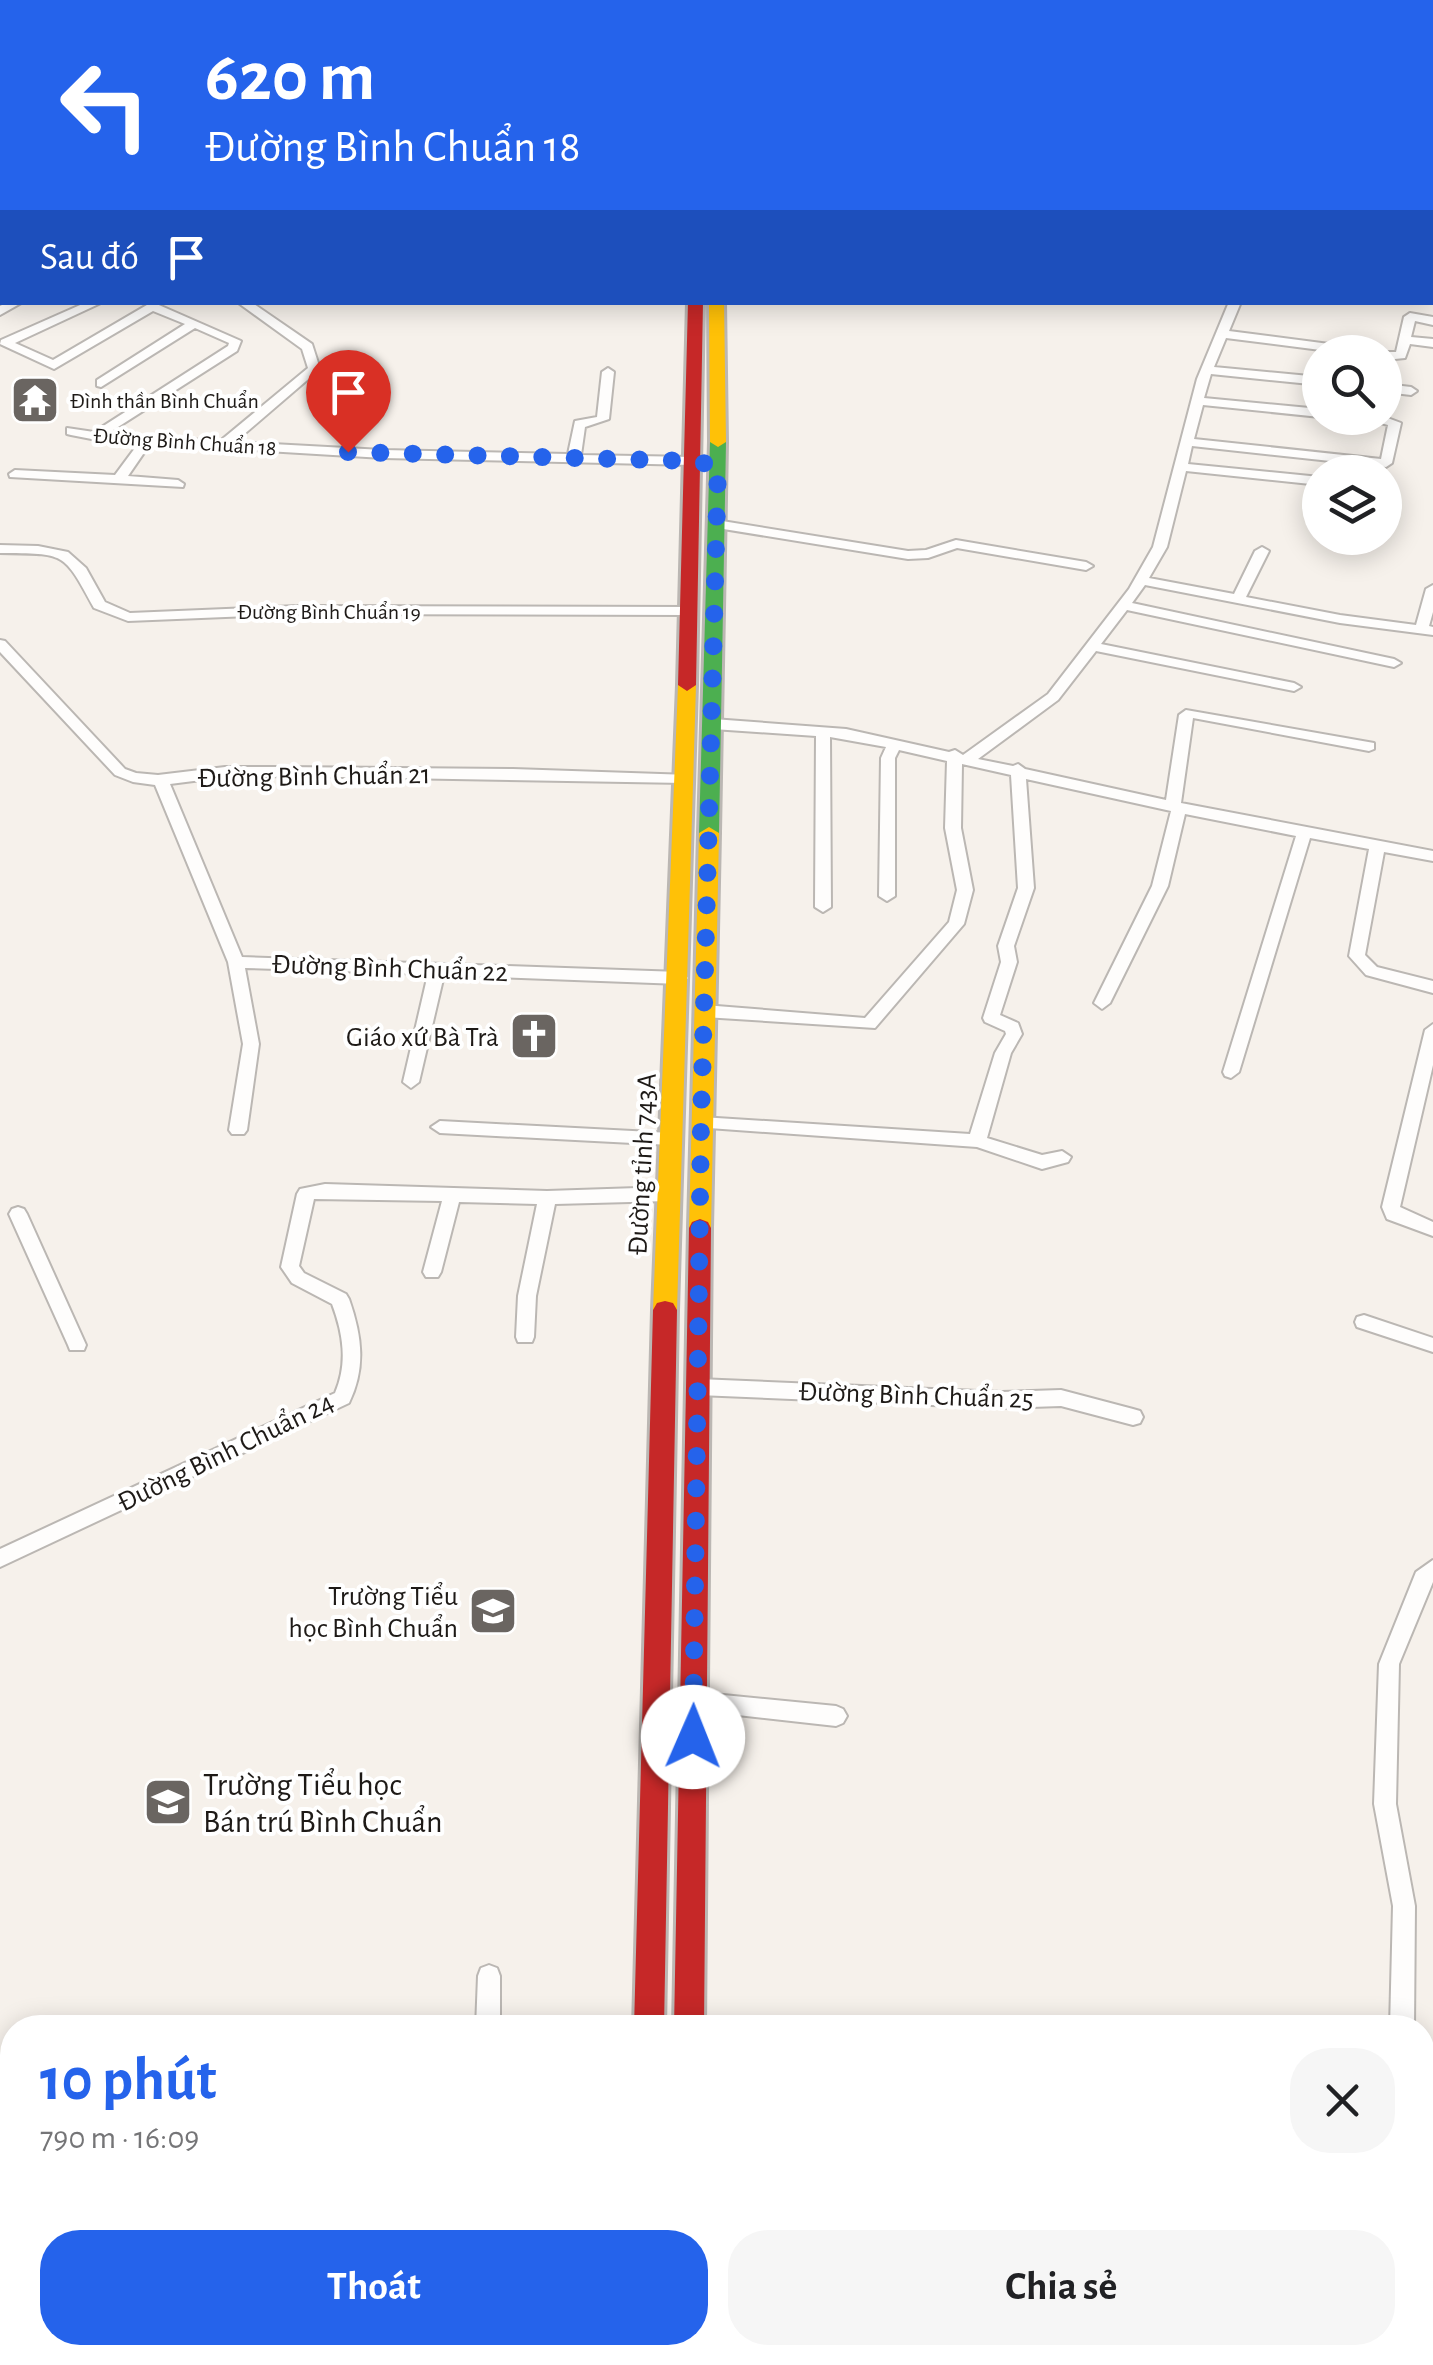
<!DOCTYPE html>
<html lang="vi">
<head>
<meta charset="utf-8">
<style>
	:root { --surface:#fff; --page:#f6f6f6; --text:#202124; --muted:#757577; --accent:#2563eb }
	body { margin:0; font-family:"Alegreya Sans",sans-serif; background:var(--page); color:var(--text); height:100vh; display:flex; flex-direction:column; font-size:38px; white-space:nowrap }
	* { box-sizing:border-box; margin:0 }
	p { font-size:32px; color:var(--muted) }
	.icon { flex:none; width:55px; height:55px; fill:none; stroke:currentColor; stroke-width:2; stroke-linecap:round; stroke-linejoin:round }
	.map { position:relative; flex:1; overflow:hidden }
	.side { position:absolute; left:0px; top:2015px; width:1435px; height:350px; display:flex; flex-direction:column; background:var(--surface); border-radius:40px 40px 0 0; box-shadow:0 5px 25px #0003 }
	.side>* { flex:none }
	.top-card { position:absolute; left:0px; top:0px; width:1435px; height:305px; box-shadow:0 5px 25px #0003; background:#2563eb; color:#fff; overflow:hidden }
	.controls { position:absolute; left:1302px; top:335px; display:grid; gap:20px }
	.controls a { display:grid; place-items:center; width:100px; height:100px; border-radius:50%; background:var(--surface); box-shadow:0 5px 25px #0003; font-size:50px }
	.pin { position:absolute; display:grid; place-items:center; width:85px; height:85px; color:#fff; margin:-102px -42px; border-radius:50% 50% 50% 0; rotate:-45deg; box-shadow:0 0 10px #0007 }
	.pin .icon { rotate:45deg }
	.me { position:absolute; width:110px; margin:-55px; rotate:1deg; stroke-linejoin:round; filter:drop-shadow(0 0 8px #0008) }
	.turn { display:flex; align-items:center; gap:35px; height:210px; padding:0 40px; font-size:45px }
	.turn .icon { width:130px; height:130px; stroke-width:2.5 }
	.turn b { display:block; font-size:70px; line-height:85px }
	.then { display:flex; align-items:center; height:95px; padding:0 40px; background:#0003; gap:20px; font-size:38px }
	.round { display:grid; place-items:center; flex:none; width:105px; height:105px; border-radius:40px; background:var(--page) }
	.head { display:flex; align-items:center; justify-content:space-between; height:170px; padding:0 40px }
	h1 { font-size:60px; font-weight:600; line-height:75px; color:var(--accent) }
	.action { display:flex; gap:20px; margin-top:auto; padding:20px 40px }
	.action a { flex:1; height:115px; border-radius:40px; background:var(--accent); color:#fff; font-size:40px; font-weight:600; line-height:115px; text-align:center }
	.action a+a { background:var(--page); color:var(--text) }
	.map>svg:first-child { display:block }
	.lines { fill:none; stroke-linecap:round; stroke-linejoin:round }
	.street-casing { stroke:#bbb7b3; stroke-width:4 }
	.fast-casing { stroke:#bbb7b3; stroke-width:6 }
	.slow-casing { stroke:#bbb7b3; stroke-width:6 }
	.jam-casing { stroke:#bbb7b3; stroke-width:6 }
	.street { fill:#fefdfc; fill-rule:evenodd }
	.fast { fill:#4caf50; fill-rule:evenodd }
	.slow { fill:#ffc107; fill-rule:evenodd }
	.jam { fill:#c62828; fill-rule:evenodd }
	.route { stroke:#2563eb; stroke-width:18; stroke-dasharray:0 32.4 }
	.labels { text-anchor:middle; stroke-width:8; stroke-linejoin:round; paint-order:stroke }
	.far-poi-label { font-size:22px; fill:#1e1a17; stroke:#fff; text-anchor:start }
	.far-street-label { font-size:22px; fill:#1e1a17; stroke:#fff }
	.street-label { font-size:28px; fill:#1e1a17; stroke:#fff }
	.poi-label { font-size:28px; fill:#1e1a17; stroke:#fff; text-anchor:end }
	.near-poi-label { font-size:32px; fill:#1e1a17; stroke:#fff; text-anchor:start }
</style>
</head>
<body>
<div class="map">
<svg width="1433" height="2365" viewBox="0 0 1433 2365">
	<rect width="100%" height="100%" fill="#f6f1eb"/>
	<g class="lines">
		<!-- street casing -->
		<g class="street-casing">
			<path id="street" d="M 391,0 L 401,0 L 401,2 L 392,2 Z
				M 1432,97 L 1433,97 L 1433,103 L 1432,103 Z
				M 1432,133 L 1433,133 L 1433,139 L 1432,139 Z
				M 8,302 L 23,302 L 0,315 L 0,306 Z
				M 87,302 L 103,302 L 15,343 L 53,360 L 152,302 L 241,341 L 237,351 L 107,434 L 220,441 L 308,368 L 302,349 L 237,302 L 251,302 L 312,344 L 320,369 L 235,442 L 383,450 L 568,454 L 575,421 L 597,417 L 602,372 L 608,368 L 614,372 L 609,419 L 585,427 L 581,455 L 693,457 L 724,466 L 718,470 L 693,465 L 383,458 L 150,444 L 128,476 L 178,480 L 184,484 L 183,487 L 10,477 L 9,474 L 15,470 L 115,475 L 138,444 L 107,442 L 71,435 L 67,434 L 67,428 L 94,432 L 228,346 L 229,343 L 195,328 L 101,387 L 97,386 L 97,380 L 185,324 L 153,311 L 54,369 L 0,344 L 1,340 Z
				M 1229,302 L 1241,302 L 1229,331 L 1360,348 L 1366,352 L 1336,352 L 1226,338 L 1214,367 L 1320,377 L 1320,385 L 1211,374 L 1204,398 L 1320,409 L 1320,417 L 1203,405 L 1194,439 L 1381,459 L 1388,425 L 1363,418 L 1385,417 L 1401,423 L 1392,463 L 1386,467 L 1192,446 L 1188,464 L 1320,477 L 1320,485 L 1186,471 L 1167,547 L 1149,578 L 1234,594 L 1255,551 L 1262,547 L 1269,551 L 1246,597 L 1340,615 L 1416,625 L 1426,589 L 1433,585 L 1433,612 L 1429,626 L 1433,627 L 1433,635 L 1340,623 L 1145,585 L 1132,603 L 1394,659 L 1401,663 L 1394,667 L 1127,610 L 1101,644 L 1294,683 L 1301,687 L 1294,691 L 1096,651 L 1058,700 L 978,759 L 1013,766 L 1018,764 L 1025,769 L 1166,800 L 1179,715 L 1186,710 L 1374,743 L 1374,749 L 1369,751 L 1193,718 L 1181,803 L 1433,851 L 1433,861 L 1384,852 L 1365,955 L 1377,967 L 1433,981 L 1433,993 L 1366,975 L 1349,956 L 1369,849 L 1310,838 L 1239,1072 L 1231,1078 L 1225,1076 L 1223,1072 L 1296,836 L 1185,814 L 1168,886 L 1110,1003 L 1102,1009 L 1094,1003 L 1152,886 L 1171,811 L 1026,779 L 1034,888 L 1014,946 L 1017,962 L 1000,1015 L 1018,1023 L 1022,1034 L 1011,1053 L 987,1138 L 1042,1155 L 1062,1151 L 1071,1157 L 1068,1162 L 1042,1169 L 977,1147 L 695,1127 L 692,1123 L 695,1119 L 701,1117 L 970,1134 L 995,1053 L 1006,1034 L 1005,1031 L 985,1022 L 983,1018 L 1001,962 L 998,946 L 1018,888 L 1011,775 L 962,764 L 961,828 L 973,890 L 964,924 L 875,1028 L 704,1017 L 696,1011 L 704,1005 L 865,1018 L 949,922 L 957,890 L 945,828 L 947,761 L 899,750 L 895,758 L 895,896 L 887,901 L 879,896 L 881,758 L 886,747 L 830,737 L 831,907 L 823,912 L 815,907 L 816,736 L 713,729 L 706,724 L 713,719 L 846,729 L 949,752 L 955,750 L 963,755 L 1048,694 L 1129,589 L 1153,547 L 1197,379 Z
				M 1410,313 L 1433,317 L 1433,325 L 1415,321 L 1411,337 L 1433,339 L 1433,347 L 1410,344 L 1405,358 L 1385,360 L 1385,352 L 1396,352 L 1404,317 Z
				M 1385,384 L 1411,387 L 1417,391 L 1411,395 L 1385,392 Z
				M 1385,484 L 1393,485 L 1394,488 L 1385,492 Z
				M 716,520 L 908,551 L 926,550 L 956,540 L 1086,562 L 1093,566 L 1086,570 L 957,548 L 928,558 L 908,559 L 711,527 L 711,521 Z
				M 0,545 L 38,546 L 68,552 L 86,568 L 105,602 L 130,613 L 299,606 L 690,607 L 697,611 L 690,615 L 299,614 L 128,621 L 94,608 C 63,551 66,554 0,553 Z
				M 0,640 L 5,641 L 125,769 L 136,773 L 158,775 L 225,767 L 282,767 L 513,769 L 690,775 L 692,778 L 685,783 L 282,776 L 225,777 L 170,784 L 242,957 L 680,972 L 688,978 L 680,984 L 444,975 L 419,1082 L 411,1088 L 403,1082 L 428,974 L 245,968 L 259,1044 L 247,1130 L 244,1134 L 232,1134 L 229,1130 L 243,1044 L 228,962 L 155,785 L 133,782 L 115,775 L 0,652 Z
				M 1433,1024 L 1433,1065 L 1400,1207 L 1433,1222 L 1433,1236 L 1387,1219 L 1382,1207 L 1425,1030 Z
				M 440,1121 L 671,1133 L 680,1139 L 671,1145 L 440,1133 L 431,1127 Z
				M 325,1184 L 547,1191 L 668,1187 L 674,1189 L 677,1194 L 674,1199 L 668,1201 L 555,1204 L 536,1296 L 534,1337 L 532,1342 L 518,1342 L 516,1337 L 518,1296 L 537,1204 L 459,1202 L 441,1272 L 438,1277 L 426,1277 L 423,1272 L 442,1201 L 314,1199 L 299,1266 L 304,1273 L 346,1294 L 349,1299 C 362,1336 366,1368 349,1403 L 0,1567 L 0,1549 L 335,1393 C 348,1363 343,1333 332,1304 L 292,1283 L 281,1267 L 297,1194 L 300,1189 Z
				M 18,1207 L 24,1209 L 27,1214 L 86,1345 L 84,1350 L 70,1350 L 68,1345 L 9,1214 L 12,1209 Z
				M 1364,1315 L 1433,1338 L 1433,1352 L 1357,1327 L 1355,1322 L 1357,1317 Z
				M 698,1379 L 1002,1392 L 1061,1390 L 1133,1409 L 1140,1411 L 1143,1417 L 1140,1423 L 1133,1425 L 1061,1406 L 1002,1408 L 698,1395 L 691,1392 L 689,1387 L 691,1382 Z
				M 1433,1560 L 1433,1582 L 1399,1664 L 1396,1804 L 1415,1906 L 1414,2028 L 1390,2028 L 1393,1906 L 1374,1804 L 1379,1664 L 1416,1572 Z
				M 693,1692 L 836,1706 L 843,1709 L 847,1716 L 843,1723 L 836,1726 L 693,1710 L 686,1708 L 683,1701 L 686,1694 Z
				M 489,1965 L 497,1968 L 500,1976 L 500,2028 L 476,2028 L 478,1976 L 481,1968 Z
				M 207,2352 L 233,2352 L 230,2365 L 204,2365 Z
				M 1189,2352 L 1215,2352 L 1215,2365 L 1189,2365 Z"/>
		</g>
		<!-- fast casing -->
		<g class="fast-casing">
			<path id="fast" d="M 693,0 L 705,0 L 705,2 L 693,2 Z
				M 0,186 L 2,186 L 2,194 L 0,194 Z
				M 1432,259 L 1433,259 L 1433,267 L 1432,267 Z
				M 718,437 L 726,442 L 719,833 L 709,839 L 699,833 L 710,442 Z
				M 1422,2229 L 1433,2229 L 1433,2261 L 1422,2261 Z
				M 669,2352 L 701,2352 L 701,2365 L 669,2365 Z"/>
		</g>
		<!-- slow casing -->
		<g class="slow-casing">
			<path id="slow" d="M 709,302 L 724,302 L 726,442 L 718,447 L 710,442 Z
				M 687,679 L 696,685 L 677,1310 L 673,1317 L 657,1317 L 653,1310 L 678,685 Z
				M 709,827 L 719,833 L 711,1228 L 708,1234 L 692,1234 L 689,1228 L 699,833 Z
				M 626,2352 L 658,2352 L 658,2365 L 626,2365 Z"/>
		</g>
		<!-- jam casing -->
		<g class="jam-casing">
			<path id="jam" d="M 711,0 L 723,0 L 723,2 L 711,2 Z
				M 688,302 L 703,302 L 696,685 L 687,691 L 678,685 Z
				M 700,1219 L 708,1222 L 711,1228 L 704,2028 L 674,2028 L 689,1228 L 692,1222 Z
				M 665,1301 L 673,1303 L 677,1310 L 664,2028 L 634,2028 L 653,1310 L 657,1303 Z
				M 0,2135 L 12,2137 L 12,2167 L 0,2165 Z"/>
		</g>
		<!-- street -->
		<use href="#street" class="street"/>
		<!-- fast -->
		<use href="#fast" class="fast"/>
		<!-- slow -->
		<use href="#slow" class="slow"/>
		<!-- jam -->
		<use href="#jam" class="jam"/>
	</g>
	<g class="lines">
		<!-- route -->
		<path class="route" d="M 348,452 L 693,461 L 718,466 L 701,1123 L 693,1737"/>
	</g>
	<!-- icons -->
	<defs>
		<g id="temple-square" transform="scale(2.5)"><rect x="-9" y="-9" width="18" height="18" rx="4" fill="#6a6561" stroke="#fff"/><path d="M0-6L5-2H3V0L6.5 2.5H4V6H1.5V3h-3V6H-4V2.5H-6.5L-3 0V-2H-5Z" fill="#fff"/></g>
		<g id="church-square" transform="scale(2.5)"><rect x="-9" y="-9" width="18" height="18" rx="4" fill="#6a6561" stroke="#fff"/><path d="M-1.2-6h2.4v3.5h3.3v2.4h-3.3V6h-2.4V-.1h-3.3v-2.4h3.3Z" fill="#fff"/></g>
		<g id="school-square" transform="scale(2.5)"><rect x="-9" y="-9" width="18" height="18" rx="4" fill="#6a6561" stroke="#fff"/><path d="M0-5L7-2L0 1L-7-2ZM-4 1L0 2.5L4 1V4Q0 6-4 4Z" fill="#fff"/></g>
	</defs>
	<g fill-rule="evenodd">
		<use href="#temple-square" x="35" y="400"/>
		<use href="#church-square" x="534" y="1036"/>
		<use href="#school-square" x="493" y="1611"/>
		<use href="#school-square" x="168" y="1802"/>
	</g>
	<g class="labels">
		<!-- far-poi labels -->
		<g class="far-poi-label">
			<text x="70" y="408">Đình thần Bình Chuẩn</text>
		</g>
		<!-- far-street labels -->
		<g class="far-street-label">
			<text transform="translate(185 441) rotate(4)" y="8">Đường Bình Chuẩn 18</text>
			<text x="329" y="619">Đường Bình Chuẩn 19</text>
		</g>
		<!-- street labels -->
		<g class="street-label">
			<text transform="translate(314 775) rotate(-1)" y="10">Đường Bình Chuẩn 21</text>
			<text transform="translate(390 967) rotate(2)" y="10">Đường Bình Chuẩn 22</text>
			<text transform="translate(641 1164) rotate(-87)" y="10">Đường tỉnh 743A</text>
			<text transform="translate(916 1394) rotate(2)" y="10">Đường Bình Chuẩn 25</text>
			<text transform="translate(225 1451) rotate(-26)" y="10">Đường Bình Chuẩn 24</text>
		</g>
		<!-- poi labels -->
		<g class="poi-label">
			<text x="499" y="1046">Giáo xứ Bà Trà</text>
			<text x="458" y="1605">Trường Tiểu<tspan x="458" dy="32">học Bình Chuẩn</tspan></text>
		</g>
		<!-- near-poi labels -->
		<g class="near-poi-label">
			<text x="203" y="1795">Trường Tiểu học<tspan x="203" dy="37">Bán trú Bình Chuẩn</tspan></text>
		</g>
	</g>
</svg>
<div class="controls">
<a><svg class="icon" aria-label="search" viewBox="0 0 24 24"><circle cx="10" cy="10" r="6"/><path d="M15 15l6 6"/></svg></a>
<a><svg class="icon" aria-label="layers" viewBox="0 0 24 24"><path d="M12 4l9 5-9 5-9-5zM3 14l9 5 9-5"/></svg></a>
</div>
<div class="pin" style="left:348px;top:452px;background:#d93025"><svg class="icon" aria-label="arrive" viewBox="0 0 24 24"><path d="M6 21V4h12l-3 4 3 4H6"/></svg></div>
<svg class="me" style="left:693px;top:1737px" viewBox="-20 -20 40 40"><circle r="19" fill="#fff"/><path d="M0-13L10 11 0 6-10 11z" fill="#2563eb"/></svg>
<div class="top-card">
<div class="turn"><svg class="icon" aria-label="left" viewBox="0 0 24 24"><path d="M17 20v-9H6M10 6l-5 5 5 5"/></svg><div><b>620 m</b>Đường Bình Chuẩn 18</div></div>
<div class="then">Sau đó<svg class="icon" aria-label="arrive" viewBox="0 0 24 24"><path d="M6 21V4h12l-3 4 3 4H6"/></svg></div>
</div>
<section class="side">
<div class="head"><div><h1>10 phút</h1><p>790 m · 16:09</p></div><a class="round"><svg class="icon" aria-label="close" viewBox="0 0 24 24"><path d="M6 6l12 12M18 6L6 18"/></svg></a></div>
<div class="action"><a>Thoát</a><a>Chia sẻ</a></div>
</section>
</div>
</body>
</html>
